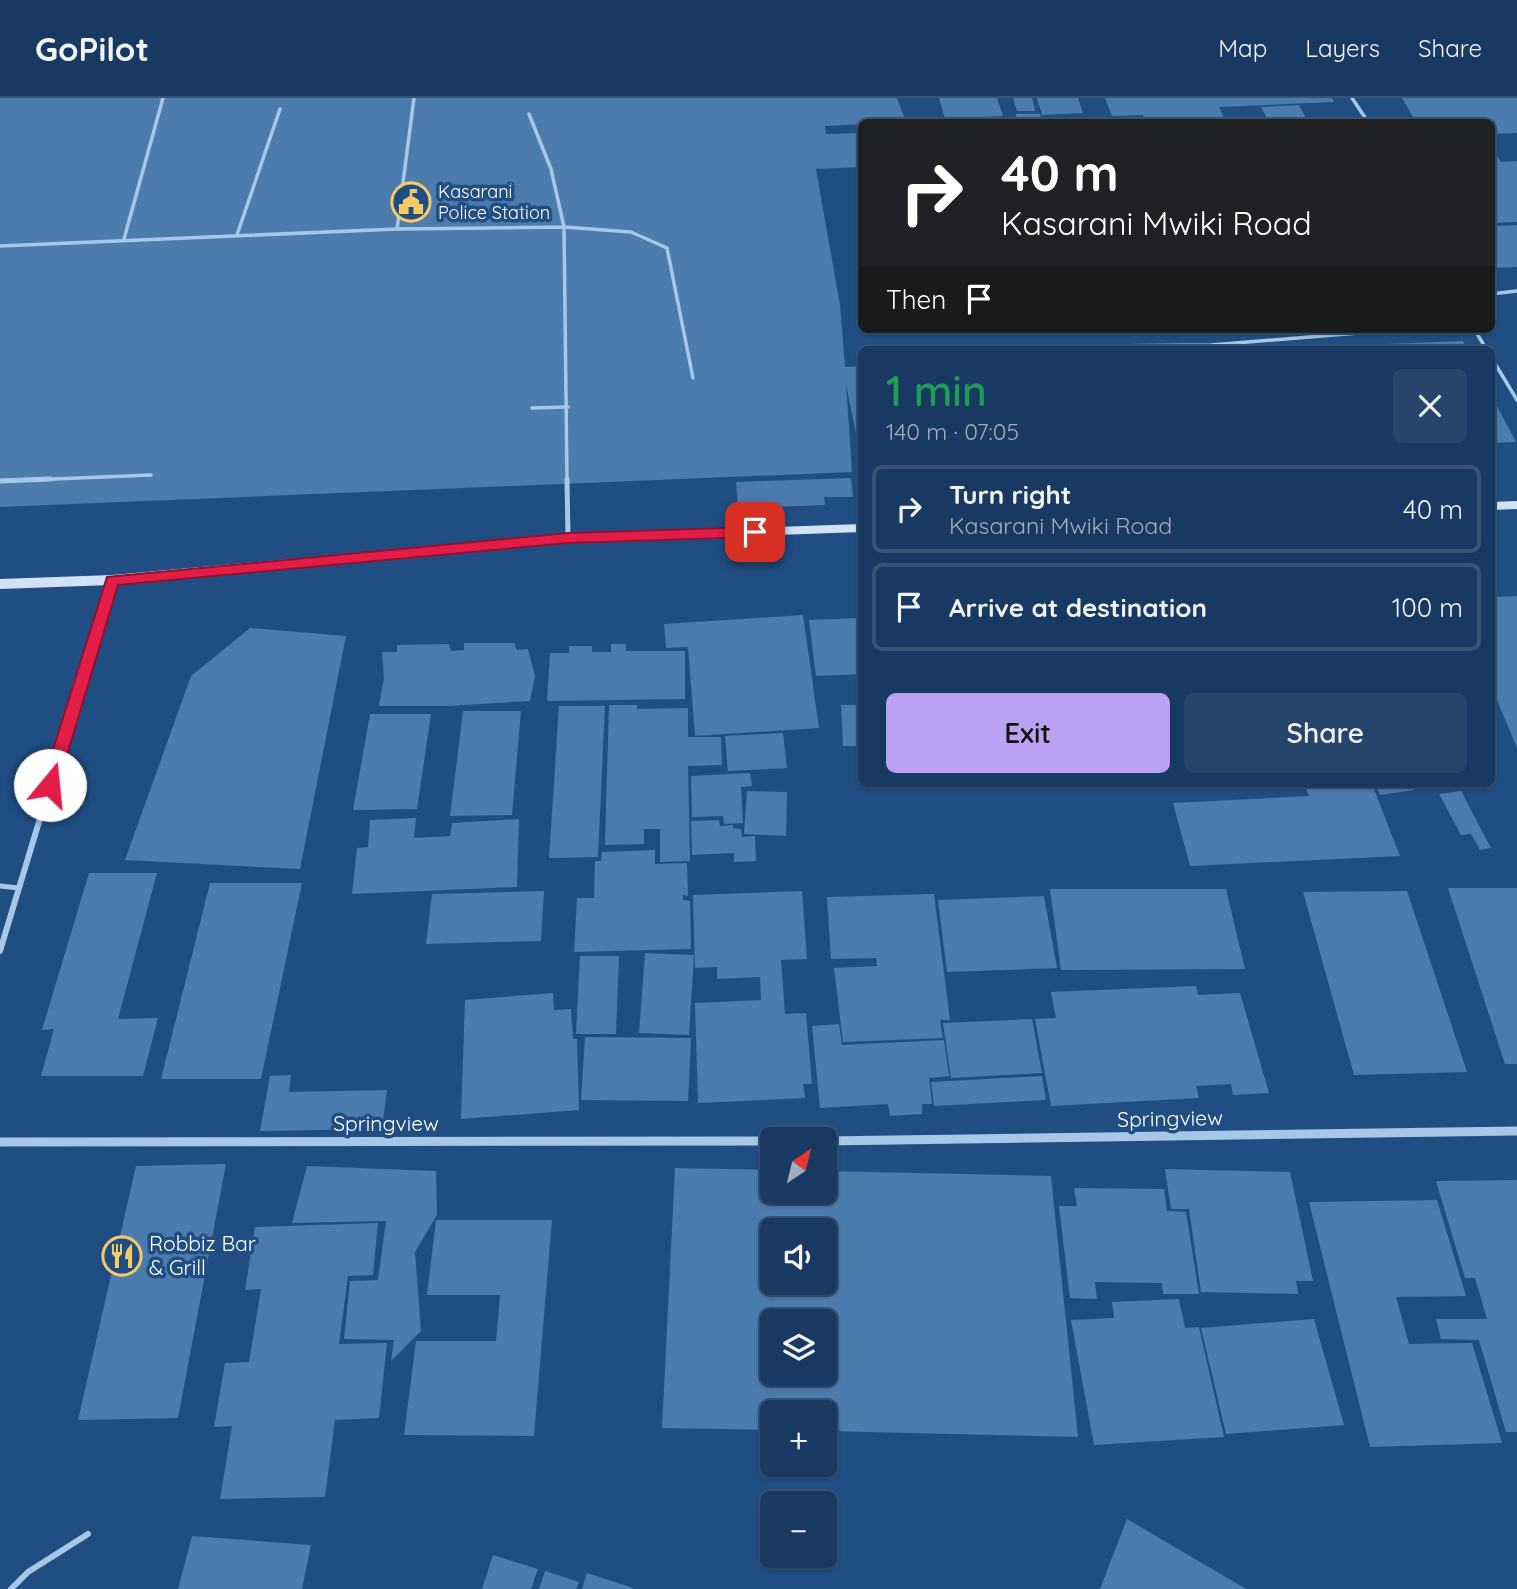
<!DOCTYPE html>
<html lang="en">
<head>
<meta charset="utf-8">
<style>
	:root { --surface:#183a62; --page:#25456b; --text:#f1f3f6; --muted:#9fadbe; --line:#365477; --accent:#bca0f2 }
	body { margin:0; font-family:Quicksand,sans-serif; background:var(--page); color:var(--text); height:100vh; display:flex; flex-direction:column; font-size:26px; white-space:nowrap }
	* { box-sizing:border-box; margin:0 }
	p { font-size:23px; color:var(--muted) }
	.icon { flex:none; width:38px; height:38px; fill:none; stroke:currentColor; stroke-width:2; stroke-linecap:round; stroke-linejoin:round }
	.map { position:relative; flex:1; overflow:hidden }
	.details { position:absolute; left:858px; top:248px; width:637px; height:441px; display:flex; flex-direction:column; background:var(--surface); border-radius:10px; box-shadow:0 2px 5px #0004,0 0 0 2px var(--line) }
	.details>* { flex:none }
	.banner { position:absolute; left:858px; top:21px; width:637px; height:214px; border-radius:10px; box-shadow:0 2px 5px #0004,0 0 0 2px var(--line); background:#202124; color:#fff; overflow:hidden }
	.needle { width:46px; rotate:35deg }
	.tools { position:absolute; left:760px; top:1029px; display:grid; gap:14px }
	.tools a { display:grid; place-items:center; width:77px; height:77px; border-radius:10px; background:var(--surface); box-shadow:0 2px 5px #0004,0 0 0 2px var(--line); font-size:35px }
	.pin { position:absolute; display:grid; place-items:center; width:60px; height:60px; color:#fff; margin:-30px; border-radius:14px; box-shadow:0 4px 10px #0006 }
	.me { position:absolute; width:77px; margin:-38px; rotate:17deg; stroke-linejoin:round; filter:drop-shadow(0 0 5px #0008) }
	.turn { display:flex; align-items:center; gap:24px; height:147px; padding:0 28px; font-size:32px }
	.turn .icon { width:91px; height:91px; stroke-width:2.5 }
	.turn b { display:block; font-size:49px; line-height:60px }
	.then { display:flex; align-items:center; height:66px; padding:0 28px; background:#0003; gap:14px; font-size:26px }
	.round { display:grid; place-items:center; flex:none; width:74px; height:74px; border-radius:10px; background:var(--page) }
	.head { display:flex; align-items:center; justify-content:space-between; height:119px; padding:0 28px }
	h1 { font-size:42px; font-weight:600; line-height:52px; color:#1e9e55 }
	.cta { display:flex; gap:14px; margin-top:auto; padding:14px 28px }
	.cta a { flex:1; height:80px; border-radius:10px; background:var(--accent); color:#111; font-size:28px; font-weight:600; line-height:80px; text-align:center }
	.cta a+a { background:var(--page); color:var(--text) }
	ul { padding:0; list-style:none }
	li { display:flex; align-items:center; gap:21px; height:88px; margin:0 14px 10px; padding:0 14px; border:4px solid var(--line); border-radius:10px }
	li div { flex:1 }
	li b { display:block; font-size:26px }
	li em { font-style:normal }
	header { display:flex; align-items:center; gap:42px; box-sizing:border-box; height:98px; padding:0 35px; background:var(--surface); border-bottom:2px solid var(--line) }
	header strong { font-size:33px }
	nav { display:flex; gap:38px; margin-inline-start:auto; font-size:24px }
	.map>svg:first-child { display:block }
	.building { fill:#4c7bae; fill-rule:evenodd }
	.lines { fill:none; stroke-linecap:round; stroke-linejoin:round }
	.lane-far2 { stroke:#a7c7e9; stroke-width:3.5 }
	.lane-far1 { stroke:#a7c7e9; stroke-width:5 }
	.lane { stroke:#a7c7e9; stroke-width:6 }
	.street-far1 { stroke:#a7c7e9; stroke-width:6 }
	.street { stroke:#a7c7e9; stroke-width:9 }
	.secondary { fill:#d2e3f7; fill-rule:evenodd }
	.route { fill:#e11d48; stroke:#92132f; stroke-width:2 }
	.labels { text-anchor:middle; stroke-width:7; stroke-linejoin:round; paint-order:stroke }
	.far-poi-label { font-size:18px; fill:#fff; stroke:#204e83; text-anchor:start }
	.street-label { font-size:21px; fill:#fff; stroke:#204e83 }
	.poi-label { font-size:21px; fill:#fff; stroke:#204e83; text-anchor:start }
</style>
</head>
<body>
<header>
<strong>GoPilot</strong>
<nav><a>Map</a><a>Layers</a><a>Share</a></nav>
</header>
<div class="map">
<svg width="1517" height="1491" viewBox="0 0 1517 1491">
	<rect width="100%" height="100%" fill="#204e83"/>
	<!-- building -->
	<path class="building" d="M 0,0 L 897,0 L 906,24 L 825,28 L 826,36 L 861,35 L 861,69 L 816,71 L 840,207 L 845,269 L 861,268 L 861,360 L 846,286 L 852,374 L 0,409 Z
		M 939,0 L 997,0 L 1003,18 L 945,21 Z
		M 1013,0 L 1032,0 L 1035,13 L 1017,13 Z
		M 1037,0 L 1078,0 L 1083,15 L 1042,17 Z
		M 1105,0 L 1332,0 L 1334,4 L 1219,9 L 1226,24 L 1146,24 L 1143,17 L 1112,18 Z
		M 1402,0 L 1517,0 L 1517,35 L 1491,36 L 1491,24 L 1416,24 Z
		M 1299,7 L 1308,24 L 1269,24 L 1261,9 Z
		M 1016,16 L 1040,16 L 1042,24 L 1017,24 Z
		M 1046,20 L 1086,20 L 1087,24 L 1047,24 Z
		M 1491,48 L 1501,64 L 1517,63 L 1517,124 L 1491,125 Z
		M 1517,127 L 1517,169 L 1491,170 L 1491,128 Z
		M 1463,243 L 1467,252 L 1286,252 L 1286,250 Z
		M 1491,297 L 1516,344 L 1491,345 Z
		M 851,380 L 853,399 L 824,399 L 825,407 L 738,410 L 736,384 Z
		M 1517,498 L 1517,650 L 1491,588 L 1491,499 Z
		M 803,517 L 819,630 L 695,638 L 688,549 L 666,550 L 664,526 Z
		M 861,520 L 861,576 L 816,578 L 809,522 Z
		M 250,530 L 346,538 L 300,771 L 125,762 L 191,578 Z
		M 464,545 L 514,545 L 517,552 L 528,551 L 535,578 L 530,603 L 448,608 L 379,608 L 384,580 L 382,554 L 397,554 L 397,547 L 449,546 L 451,553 L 464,552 Z
		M 611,546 L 626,546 L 626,553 L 685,553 L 685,601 L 547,603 L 550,555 L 569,555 L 569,548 L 592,548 L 592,554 L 611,554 Z
		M 609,607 L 637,607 L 637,611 L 688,610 L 688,639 L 721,639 L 722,667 L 688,668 L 690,763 L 660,764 L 660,731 L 644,731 L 644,746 L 605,747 Z
		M 841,607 L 861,607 L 861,648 L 843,648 Z
		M 559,608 L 605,608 L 598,759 L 549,760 Z
		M 463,613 L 521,613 L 512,717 L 450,718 Z
		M 370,616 L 431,616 L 417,711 L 353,712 Z
		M 783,635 L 787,670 L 728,673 L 725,638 Z
		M 750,675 L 752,688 L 741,689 L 743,725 L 724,726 L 723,718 L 692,719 L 691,678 Z
		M 1304,686 L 1372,686 L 1400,758 L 1190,768 L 1173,705 L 1309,698 Z
		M 1375,686 L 1411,686 L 1414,692 L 1380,697 Z
		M 747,693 L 787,694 L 786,738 L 744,736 Z
		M 1461,693 L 1491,750 L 1480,752 L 1471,736 L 1461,737 L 1439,696 Z
		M 416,720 L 414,740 L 450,738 L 452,725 L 519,721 L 517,789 L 352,796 L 357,750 L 368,749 L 370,722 Z
		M 719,722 L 720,728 L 733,727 L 733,730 L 741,731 L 742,739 L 755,738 L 756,763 L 734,764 L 734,755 L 692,757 L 691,723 Z
		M 655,752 L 655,766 L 687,765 L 688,798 L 683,797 L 683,802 L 690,803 L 691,851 L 574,854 L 577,800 L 594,800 L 595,763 L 601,763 L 602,754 Z
		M 89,775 L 157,775 L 118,921 L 158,920 L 143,978 L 41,978 L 54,931 L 42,932 Z
		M 210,785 L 302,785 L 261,981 L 161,981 Z
		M 1448,790 L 1517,790 L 1517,966 L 1505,966 Z
		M 1050,791 L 1226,791 L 1245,871 L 1061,872 Z
		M 544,793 L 541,843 L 426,846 L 432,796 Z
		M 802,793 L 807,861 L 781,862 L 785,916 L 806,915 L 812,986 L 803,986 L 805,1000 L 698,1005 L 695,905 L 761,902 L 760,879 L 717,881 L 717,869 L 695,870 L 693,797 Z
		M 1407,793 L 1467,974 L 1354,977 L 1303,794 Z
		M 934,796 L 950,922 L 940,922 L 943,940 L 843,944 L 834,870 L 877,868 L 876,860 L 831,861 L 827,799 Z
		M 1044,798 L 1057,870 L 947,874 L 938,802 Z
		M 645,855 L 694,857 L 689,937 L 639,935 Z
		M 580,858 L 619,858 L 616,936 L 576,936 Z
		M 1196,888 L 1198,897 L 1240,895 L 1269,995 L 1233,997 L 1231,986 L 1196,988 L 1199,1000 L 1051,1008 L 1035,921 L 1056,920 L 1051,894 Z
		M 553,895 L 554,912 L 571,911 L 573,941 L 577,941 L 579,1012 L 461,1021 L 465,902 Z
		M 1032,921 L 1042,975 L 951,980 L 943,925 Z
		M 839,926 L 842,947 L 944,942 L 949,978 L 929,980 L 932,1006 L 922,1006 L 922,1016 L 890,1018 L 888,1006 L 820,1010 L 812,928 Z
		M 585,939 L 691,940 L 688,1003 L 581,1002 Z
		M 291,977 L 289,994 L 387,992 L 382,1031 L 260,1033 L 270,978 Z
		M 1042,978 L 1046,1002 L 934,1008 L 931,984 Z
		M 226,1066 L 178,1320 L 78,1322 L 136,1068 Z
		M 307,1068 L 436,1073 L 437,1117 L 415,1154 L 421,1233 L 391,1263 L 394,1242 L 344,1241 L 350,1183 L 378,1182 L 386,1123 L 292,1125 Z
		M 675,1070 L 772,1072 L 772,1094 L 824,1094 L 824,1073 L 1051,1078 L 1078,1339 L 824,1333 L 824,1314 L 772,1314 L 772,1332 L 662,1330 ZM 772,1132 L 824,1132 L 824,1185 L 772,1185 ZM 772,1223 L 824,1223 L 824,1276 L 772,1276 Z
		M 1165,1071 L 1290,1074 L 1313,1183 L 1296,1183 L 1298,1196 L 1201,1194 L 1189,1111 L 1171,1111 Z
		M 1517,1082 L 1517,1334 L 1506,1334 L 1479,1242 L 1441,1241 L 1436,1221 L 1487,1221 L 1475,1180 L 1465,1180 L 1436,1083 Z
		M 1074,1090 L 1164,1091 L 1167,1113 L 1186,1114 L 1199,1196 L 1163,1196 L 1162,1185 L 1095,1184 L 1097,1201 L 1070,1200 L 1059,1108 L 1077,1108 Z
		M 1437,1102 L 1466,1198 L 1396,1199 L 1409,1246 L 1472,1245 L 1502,1345 L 1370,1349 L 1309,1104 Z
		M 436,1122 L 552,1122 L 534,1338 L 404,1337 L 416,1243 L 496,1243 L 500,1197 L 427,1197 Z
		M 378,1125 L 373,1177 L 348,1178 L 339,1246 L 387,1245 L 379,1320 L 335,1322 L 325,1399 L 220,1401 L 232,1328 L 214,1329 L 225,1265 L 249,1264 L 261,1191 L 245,1192 L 255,1129 Z
		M 1179,1201 L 1185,1230 L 1199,1229 L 1224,1339 L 1094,1347 L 1071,1222 L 1114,1220 L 1112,1204 Z
		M 1314,1221 L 1344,1327 L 1226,1336 L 1201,1230 Z
		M 1127,1421 L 1246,1491 L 1100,1491 Z
		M 192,1438 L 311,1447 L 302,1491 L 178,1491 Z
		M 493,1457 L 538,1471 L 531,1491 L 482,1491 Z
		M 545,1473 L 579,1484 L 576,1491 L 539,1491 Z
		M 587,1475 L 633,1490 L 633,1491 L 582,1491 Z"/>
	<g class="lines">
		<!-- lane-far2 -->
		<path class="lane-far2" d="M 414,0 L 397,131 L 564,129 L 567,383
			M 1352,0 L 1368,24
			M 529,16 L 551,71 L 564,129 L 631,134 L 667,150 L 693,280
			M 237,137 L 280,11
			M 124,141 L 163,0
			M 0,148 L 397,131
			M 1491,196 L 1517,193
			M 1474,231 L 1487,252
			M 884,250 L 1211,247 L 1408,231
			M 1491,259 L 1517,302
			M 532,310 L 568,309
			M 6,383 L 151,377"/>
		<!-- lane-far1 -->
		<path class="lane-far1" d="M 567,381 L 568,440
			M 0,383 L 50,381
			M 0,788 L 19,790"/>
		<!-- lane -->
		<path class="lane" d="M 11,1491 L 28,1474 L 88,1436"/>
		<!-- street-far1 -->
		<path class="street-far1" d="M 0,853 L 112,482"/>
		<!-- street -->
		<path class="street" d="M 824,1043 L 1517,1033
			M 0,1044 L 772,1043"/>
		<!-- secondary -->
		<path class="secondary" d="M 1517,403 L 1517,411 L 1491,412 L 1491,404 Z
			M 861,426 L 861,434 L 568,444 L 112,487 L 0,491 L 0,481 L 112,477 L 568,436 Z"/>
	</g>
	<!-- route -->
	<path class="route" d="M 755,429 L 761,434 L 755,439 L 568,445 L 118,487 L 58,687 L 50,694 L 42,687 L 107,479 L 568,435 Z"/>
	<!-- icons -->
	<defs>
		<g id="civic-ring" transform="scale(2.0125)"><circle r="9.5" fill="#204e83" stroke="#f7c967" stroke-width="1.5"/><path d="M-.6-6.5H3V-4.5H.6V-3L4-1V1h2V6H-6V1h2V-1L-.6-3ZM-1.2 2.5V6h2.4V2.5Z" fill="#f7c967"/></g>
		<g id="restaurant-ring" transform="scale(2.0125)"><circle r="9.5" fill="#204e83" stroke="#f7c967" stroke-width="1.5"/><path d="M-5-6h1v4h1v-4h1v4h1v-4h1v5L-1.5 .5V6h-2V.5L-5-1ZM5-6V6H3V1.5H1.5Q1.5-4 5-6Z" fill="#f7c967"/></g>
	</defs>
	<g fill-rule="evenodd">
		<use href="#civic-ring" x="411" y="104"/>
		<use href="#restaurant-ring" x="122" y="1158"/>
	</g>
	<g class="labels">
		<!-- far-poi labels -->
		<g class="far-poi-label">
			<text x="438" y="100">Kasarani<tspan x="438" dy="21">Police Station</tspan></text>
		</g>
		<!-- street labels -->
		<g class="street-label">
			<text transform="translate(1170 1021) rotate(-1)" y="7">Springview</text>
			<text x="386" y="1033">Springview</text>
		</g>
		<!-- poi labels -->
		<g class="poi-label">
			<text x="149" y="1153">Robbiz Bar<tspan x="149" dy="24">&amp; Grill</tspan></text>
		</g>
	</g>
</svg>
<div class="tools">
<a><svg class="needle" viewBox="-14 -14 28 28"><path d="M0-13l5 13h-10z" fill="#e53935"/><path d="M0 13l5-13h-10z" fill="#9fadbe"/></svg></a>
<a><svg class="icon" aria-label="sound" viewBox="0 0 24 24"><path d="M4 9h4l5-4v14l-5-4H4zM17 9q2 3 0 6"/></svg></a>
<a><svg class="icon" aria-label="layers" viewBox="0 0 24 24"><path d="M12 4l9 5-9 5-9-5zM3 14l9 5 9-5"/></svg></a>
<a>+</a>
<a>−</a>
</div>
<div class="pin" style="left:755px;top:434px;background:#d93025"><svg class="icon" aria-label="arrive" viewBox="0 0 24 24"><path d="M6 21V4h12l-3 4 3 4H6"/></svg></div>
<svg class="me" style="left:50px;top:687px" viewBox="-20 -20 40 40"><circle r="19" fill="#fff"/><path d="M0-13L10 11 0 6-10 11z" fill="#e11d48"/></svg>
<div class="banner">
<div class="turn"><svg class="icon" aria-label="right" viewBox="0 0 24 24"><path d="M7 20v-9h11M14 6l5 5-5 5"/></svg><div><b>40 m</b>Kasarani Mwiki Road</div></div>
<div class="then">Then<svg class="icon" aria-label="arrive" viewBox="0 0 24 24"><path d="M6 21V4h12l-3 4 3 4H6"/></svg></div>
</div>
<section class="details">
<div class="head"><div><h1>1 min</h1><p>140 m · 07:05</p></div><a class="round"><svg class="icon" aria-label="close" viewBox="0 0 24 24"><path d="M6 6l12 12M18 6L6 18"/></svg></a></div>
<ul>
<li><svg class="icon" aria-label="right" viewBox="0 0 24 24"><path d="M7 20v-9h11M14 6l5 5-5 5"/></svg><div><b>Turn right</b><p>Kasarani Mwiki Road</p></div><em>40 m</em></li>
<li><svg class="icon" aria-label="arrive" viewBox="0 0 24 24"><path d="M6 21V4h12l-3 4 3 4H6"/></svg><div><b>Arrive at destination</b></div><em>100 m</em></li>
</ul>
<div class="cta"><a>Exit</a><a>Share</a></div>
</section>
</div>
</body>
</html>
